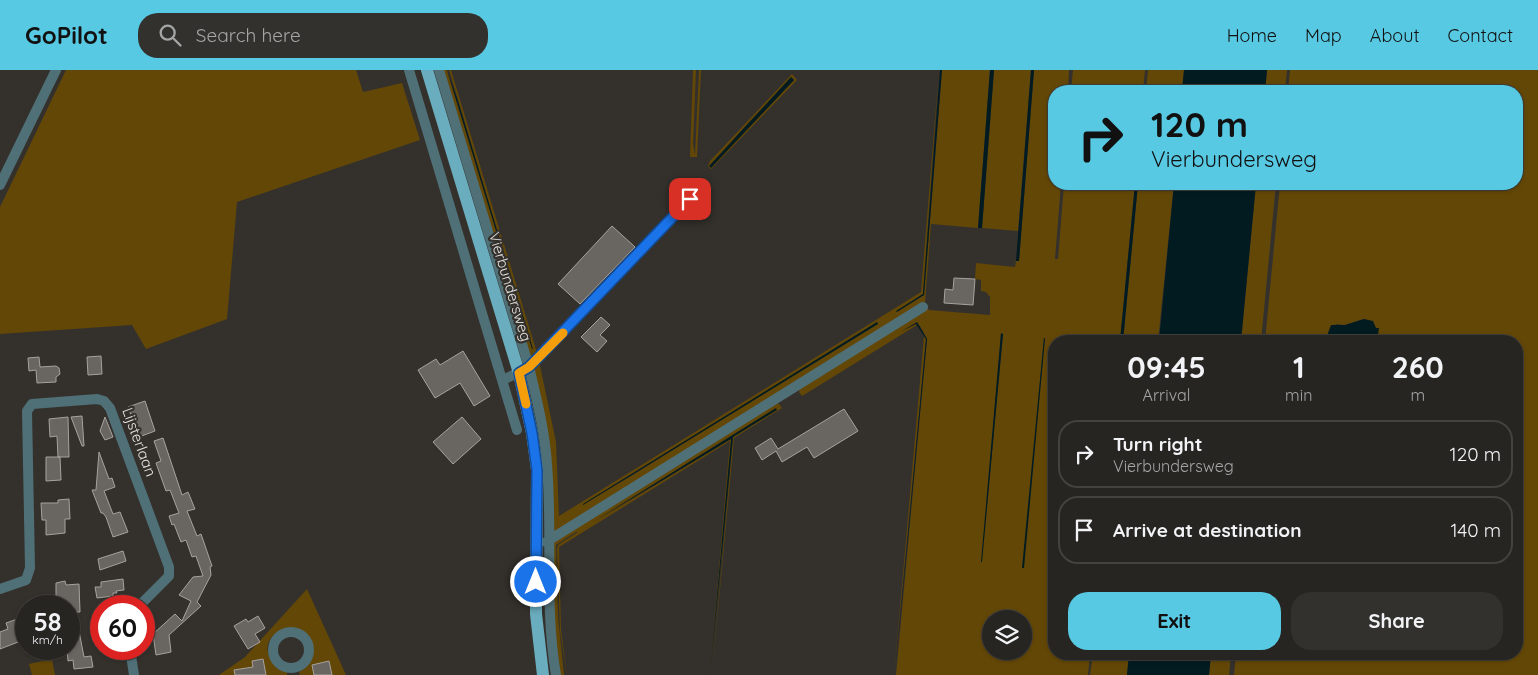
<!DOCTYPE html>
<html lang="en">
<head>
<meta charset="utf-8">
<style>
	:root { --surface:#272521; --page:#33312e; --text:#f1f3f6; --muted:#a4a5a5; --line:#43423f; --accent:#58c9e3 }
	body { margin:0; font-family:Quicksand,sans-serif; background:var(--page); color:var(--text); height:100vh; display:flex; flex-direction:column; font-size:19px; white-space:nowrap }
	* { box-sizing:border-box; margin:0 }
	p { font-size:16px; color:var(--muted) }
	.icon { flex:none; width:28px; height:28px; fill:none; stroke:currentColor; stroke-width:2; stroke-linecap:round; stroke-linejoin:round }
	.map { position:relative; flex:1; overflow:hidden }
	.details { position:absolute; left:1048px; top:265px; width:475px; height:325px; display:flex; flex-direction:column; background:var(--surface); border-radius:20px; box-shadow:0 1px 4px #0004,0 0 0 1px var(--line) }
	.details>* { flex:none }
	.guide { position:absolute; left:1048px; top:15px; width:475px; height:105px; border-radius:20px; box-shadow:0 1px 4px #0004,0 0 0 1px var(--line); background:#58c9e3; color:#111; overflow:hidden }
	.buttons { position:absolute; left:982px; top:540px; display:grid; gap:10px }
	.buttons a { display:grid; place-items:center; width:50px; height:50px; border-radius:50%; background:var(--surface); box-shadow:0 1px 4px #0004,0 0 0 1px var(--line); font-size:25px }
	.speed { position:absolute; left:15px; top:525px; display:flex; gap:10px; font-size:25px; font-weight:700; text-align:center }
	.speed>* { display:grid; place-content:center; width:65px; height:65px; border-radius:50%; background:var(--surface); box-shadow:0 1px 4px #0004,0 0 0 1px var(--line); line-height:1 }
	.speed small { font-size:12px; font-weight:400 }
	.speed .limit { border:8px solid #d22; background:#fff; color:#111 }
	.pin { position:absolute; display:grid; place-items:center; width:42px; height:42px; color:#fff; margin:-21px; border-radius:10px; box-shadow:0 2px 8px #0006 }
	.me { position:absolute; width:55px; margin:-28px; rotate:0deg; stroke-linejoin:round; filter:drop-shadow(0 0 4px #0008) }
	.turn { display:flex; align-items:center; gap:18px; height:105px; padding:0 20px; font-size:22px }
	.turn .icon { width:65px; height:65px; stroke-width:2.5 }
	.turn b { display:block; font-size:35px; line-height:42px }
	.eta { display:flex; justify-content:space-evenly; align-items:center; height:85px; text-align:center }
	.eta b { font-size:30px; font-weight:700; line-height:35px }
	.cta { display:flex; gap:10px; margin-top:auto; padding:10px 20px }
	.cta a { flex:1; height:58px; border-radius:20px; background:var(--accent); color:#111; font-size:20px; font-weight:700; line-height:58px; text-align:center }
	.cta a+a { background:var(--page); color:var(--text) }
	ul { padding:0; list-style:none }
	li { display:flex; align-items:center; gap:15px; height:68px; margin:0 10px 8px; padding:0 10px; border:2px solid var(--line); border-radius:20px }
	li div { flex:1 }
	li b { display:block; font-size:19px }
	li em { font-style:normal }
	header { display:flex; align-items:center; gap:30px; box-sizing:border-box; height:70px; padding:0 25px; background:var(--accent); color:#111 }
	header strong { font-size:24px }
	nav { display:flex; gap:28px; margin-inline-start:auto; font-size:18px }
	.search { width:350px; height:45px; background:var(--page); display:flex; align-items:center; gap:12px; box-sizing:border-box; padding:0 18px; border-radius:20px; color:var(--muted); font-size:19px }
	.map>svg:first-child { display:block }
	.green { fill:#634707; fill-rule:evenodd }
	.water { fill:#021b21 }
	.building { fill:#696560; stroke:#a6a39d }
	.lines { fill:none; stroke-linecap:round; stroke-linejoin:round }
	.street { stroke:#507078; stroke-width:10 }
	.primary { stroke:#6aadbe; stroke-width:12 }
	.route-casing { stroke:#114b97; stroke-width:12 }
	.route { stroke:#1a73e8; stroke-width:9 }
	.slow { stroke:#f59e0b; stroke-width:9 }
	.labels { text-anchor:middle; stroke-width:4.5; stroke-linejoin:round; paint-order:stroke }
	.street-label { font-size:15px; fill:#e5e3e0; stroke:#34312c }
</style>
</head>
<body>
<header>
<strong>GoPilot</strong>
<div class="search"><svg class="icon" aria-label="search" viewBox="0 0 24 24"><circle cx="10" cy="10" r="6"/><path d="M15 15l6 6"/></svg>Search here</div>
<nav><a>Home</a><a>Map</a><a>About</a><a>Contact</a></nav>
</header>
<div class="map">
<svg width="1538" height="605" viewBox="0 0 1538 605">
	<rect width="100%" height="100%" fill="#34312c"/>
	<!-- green -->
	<path class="green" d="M 66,0 L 356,0 L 363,22 L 402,13 L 420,70 L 237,132 L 227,249 L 146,279 L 132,255 L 0,264 L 0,137 Z
		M 443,0 L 447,0 L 533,279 L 449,0 L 451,0 L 537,283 L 532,287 L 529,288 Z
		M 693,0 L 696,0 L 693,74 L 695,85 L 699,0 L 701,0 L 697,87 L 690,87 Z
		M 939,0 L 923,224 L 897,241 L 924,225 L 942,0 L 990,0 L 978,158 L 931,154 L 925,233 L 552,464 L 533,300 L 539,291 L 556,372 L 559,446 L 921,222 ZM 877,253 L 631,406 L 583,434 Z
		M 994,0 L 1031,0 L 1018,161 L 982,158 Z
		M 1034,0 L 1069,0 L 1068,21 L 1054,21 L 1054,114 L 1061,114 L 1055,189 L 1058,189 L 1064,114 L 1135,114 L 1120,271 L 1054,271 L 1054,584 L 1090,584 L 1088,605 L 896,605 L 927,269 L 920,256 L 916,254 L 926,269 L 894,605 L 924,266 L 917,255 L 807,323 L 802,326 L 799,322 L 801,316 L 927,237 L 929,240 L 990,245 L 990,227 L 986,222 L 981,221 L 981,210 L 975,209 L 976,193 L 1015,197 L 1016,191 L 1019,191 ZM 1001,264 L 1003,264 L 982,489 ZM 1044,268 L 1045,268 L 1023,498 ZM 991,549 L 1024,549 L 1024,581 L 991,581 Z
		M 1073,0 L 1145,0 L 1143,21 L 1071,21 Z
		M 1148,0 L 1184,0 L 1182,21 L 1146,21 Z
		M 1267,0 L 1287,0 L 1285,21 L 1265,21 Z
		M 1290,0 L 1538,0 L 1538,605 L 1234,605 L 1236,584 L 1516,584 L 1516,271 L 1377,271 L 1378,258 L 1376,258 L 1364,249 L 1345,255 L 1336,254 L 1325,268 L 1325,271 L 1265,271 L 1280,114 L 1516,114 L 1516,21 L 1288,21 Z
		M 792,4 L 797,10 L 711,99 L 708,96 L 710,91 ZM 792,8 L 794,10 L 711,97 L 740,62 Z
		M 1138,114 L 1174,114 L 1158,271 L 1123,271 Z
		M 1256,114 L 1276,114 L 1261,271 L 1241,271 Z
		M 773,333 L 779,334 L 782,338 L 734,368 L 712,605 L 733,367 L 776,338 L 592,454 L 732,368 L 710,605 L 730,371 L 559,477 L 561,560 L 567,605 L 560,561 L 557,479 L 558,475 L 578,462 L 576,462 L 556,475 L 558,547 L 564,605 L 559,605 L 555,578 L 551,470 Z
		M 307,519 L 346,605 L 300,605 L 299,602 C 307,597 314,590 313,580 C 310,540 251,562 272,591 C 276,598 279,600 287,602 L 287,605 L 219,605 L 245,587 Z
		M 1093,584 L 1129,584 L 1127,605 L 1090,605 Z
		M 1211,584 L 1231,584 L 1229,605 L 1209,605 Z
		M 52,589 L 55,605 L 32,605 L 29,594 Z"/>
	<!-- water -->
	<path class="water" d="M 447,0 L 457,28 L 533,279 L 532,279 Z
		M 940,0 L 942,0 L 924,225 L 897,242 L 896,241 L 923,224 Z
		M 990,0 L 994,0 L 982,158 L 978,158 Z
		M 1031,0 L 1034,0 L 1019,191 L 1016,191 Z
		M 1184,0 L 1267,0 L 1265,21 L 1182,21 Z
		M 791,7 L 794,10 L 711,98 L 709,96 Z
		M 1135,114 L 1138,114 L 1123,271 L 1120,271 Z
		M 1174,114 L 1256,114 L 1241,271 L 1159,271 Z
		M 1364,249 L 1373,251 L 1376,258 L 1379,258 L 1377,271 L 1325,271 L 1331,255 L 1345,255 Z
		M 877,252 L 878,254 L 583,435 L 583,434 Z
		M 917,252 L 927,269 L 895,605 L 926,269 L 916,254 L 902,261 Z
		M 1001,263 L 1003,264 L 982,492 L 981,492 Z
		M 1044,268 L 1045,268 L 1024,498 L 1022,498 Z
		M 776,338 L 777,340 L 733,367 L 710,605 L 731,369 L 591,453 Z
		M 1129,584 L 1211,584 L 1209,605 L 1127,605 Z"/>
	<!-- building -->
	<path class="building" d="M 612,156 L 635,177 L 580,234 L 558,214 Z
		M 954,208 L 975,209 L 973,235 L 944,233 L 945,219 L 953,220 Z
		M 601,247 L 610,255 L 600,265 L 607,271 L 597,282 L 581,267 Z
		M 463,281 L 490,326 L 474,336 L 460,313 L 435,328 L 418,300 L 436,289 L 440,295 Z
		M 101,286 L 102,304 L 88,305 L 87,287 Z
		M 39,287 L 40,297 L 56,296 L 59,298 L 60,304 L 56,307 L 56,312 L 37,313 L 36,300 L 29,301 L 28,288 Z
		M 145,331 L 155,361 L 139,367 L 128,337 Z
		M 844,339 L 858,361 L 814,388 L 807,377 L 782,392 L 776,381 L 762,390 L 755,378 L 771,368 L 778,379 Z
		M 82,346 L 84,376 L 82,376 L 71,347 Z
		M 68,347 L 69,387 L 58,387 L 57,366 L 50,367 L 49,349 Z
		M 105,347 L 113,367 L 105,370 L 100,361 Z
		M 462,347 L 481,369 L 453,394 L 433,372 Z
		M 163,368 L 182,425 L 188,422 L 195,439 L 187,441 L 197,466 L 201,464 L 212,496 L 210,497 L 211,505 L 197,532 L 201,536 L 169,565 L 171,582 L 156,585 L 153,564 L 175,544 L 182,551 L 191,531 L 179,525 L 193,507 L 203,506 L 196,486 L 192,487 L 186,470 L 181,472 L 174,454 L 172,455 L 169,446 L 179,443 L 170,420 L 166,421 L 156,393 L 161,391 L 154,371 Z
		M 99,382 L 109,409 L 112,408 L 115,417 L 104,421 L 113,444 L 120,442 L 128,462 L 113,467 L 106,447 L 103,443 L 101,443 L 92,420 L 96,420 Z
		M 46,387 L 60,387 L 61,410 L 46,411 Z
		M 69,429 L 70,449 L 65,449 L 65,463 L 46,465 L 46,450 L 42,450 L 41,433 L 58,433 L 58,430 Z
		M 123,481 L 126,491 L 100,500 L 98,489 Z
		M 123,509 L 124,520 L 116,521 L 117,523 L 113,523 L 113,526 L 97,528 L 95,517 L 101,517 L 101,512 Z
		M 65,511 L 66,515 L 79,514 L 80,542 L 69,542 L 69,536 L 56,536 L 56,513 Z
		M 258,546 L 265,558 L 255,564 L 260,572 L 248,579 L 234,556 L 246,549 L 248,552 Z
		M 23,547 L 26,556 L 26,569 L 0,579 L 0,562 L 8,559 L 6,553 Z
		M 79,561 L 84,587 L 91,586 L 93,597 L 74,599 L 73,590 L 68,591 L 67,579 L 69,579 L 69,563 Z
		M 263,589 L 266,605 L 235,605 L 234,600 L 253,597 L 252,591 Z
		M 329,591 L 332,605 L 314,605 L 312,595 Z"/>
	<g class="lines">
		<!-- street -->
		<path class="street" d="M 409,0 L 517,360
			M 439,0 L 529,297 C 537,330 545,362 547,395 C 553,465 544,535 556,605
			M 0,115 L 56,0
			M 503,310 L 529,297 L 690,129
			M 546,472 L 923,237
			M 0,519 L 26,510 L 30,498 L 27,341 L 32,334 L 97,329 L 104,331 L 110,338 L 169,497 L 169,506 L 139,536
			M273 580a18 18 0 1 1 36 0a18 18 0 1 1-36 0Z
			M 130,579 L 134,605"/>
		<!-- primary -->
		<path class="primary" d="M 427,0 L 519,303 L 532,363 L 537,400 L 536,544 L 543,605"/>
	</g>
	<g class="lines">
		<!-- route casing -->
		<g class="route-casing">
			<path id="route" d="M 536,512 L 537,400 L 532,363 L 519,303 L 529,297 L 690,129"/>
		</g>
		<!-- route -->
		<use href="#route" class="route"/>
		<!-- slow -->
		<path class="slow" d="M 526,334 L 519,303 L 529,297 L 563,263"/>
	</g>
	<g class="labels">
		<!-- street labels -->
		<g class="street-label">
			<text transform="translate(510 217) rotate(73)" y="5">Vierbundersweg</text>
			<text transform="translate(139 372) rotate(70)" y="5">Lijsterlaan</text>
		</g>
	</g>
</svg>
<div class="buttons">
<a><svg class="icon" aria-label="layers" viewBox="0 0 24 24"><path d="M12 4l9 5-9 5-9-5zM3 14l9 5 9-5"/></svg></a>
</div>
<div class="speed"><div>58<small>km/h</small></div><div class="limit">60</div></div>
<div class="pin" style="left:690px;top:129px;background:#d93025"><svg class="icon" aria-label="arrive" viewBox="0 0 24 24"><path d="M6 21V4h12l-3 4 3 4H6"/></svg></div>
<svg class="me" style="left:536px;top:512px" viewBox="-20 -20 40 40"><circle r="17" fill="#1a73e8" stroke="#fff" stroke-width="3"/><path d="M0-11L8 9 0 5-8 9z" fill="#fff"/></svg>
<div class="guide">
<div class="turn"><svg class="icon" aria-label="right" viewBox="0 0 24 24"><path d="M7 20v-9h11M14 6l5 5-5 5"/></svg><div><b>120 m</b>Vierbundersweg</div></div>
</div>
<section class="details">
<div class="eta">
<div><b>09:45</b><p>Arrival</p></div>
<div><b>1</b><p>min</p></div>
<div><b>260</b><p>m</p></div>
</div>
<ul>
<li><svg class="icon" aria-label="right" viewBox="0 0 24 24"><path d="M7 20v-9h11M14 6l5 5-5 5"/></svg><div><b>Turn right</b><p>Vierbundersweg</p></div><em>120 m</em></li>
<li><svg class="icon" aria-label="arrive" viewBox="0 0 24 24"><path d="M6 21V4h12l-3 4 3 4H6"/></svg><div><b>Arrive at destination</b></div><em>140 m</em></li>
</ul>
<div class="cta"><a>Exit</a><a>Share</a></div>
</section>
</div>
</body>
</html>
